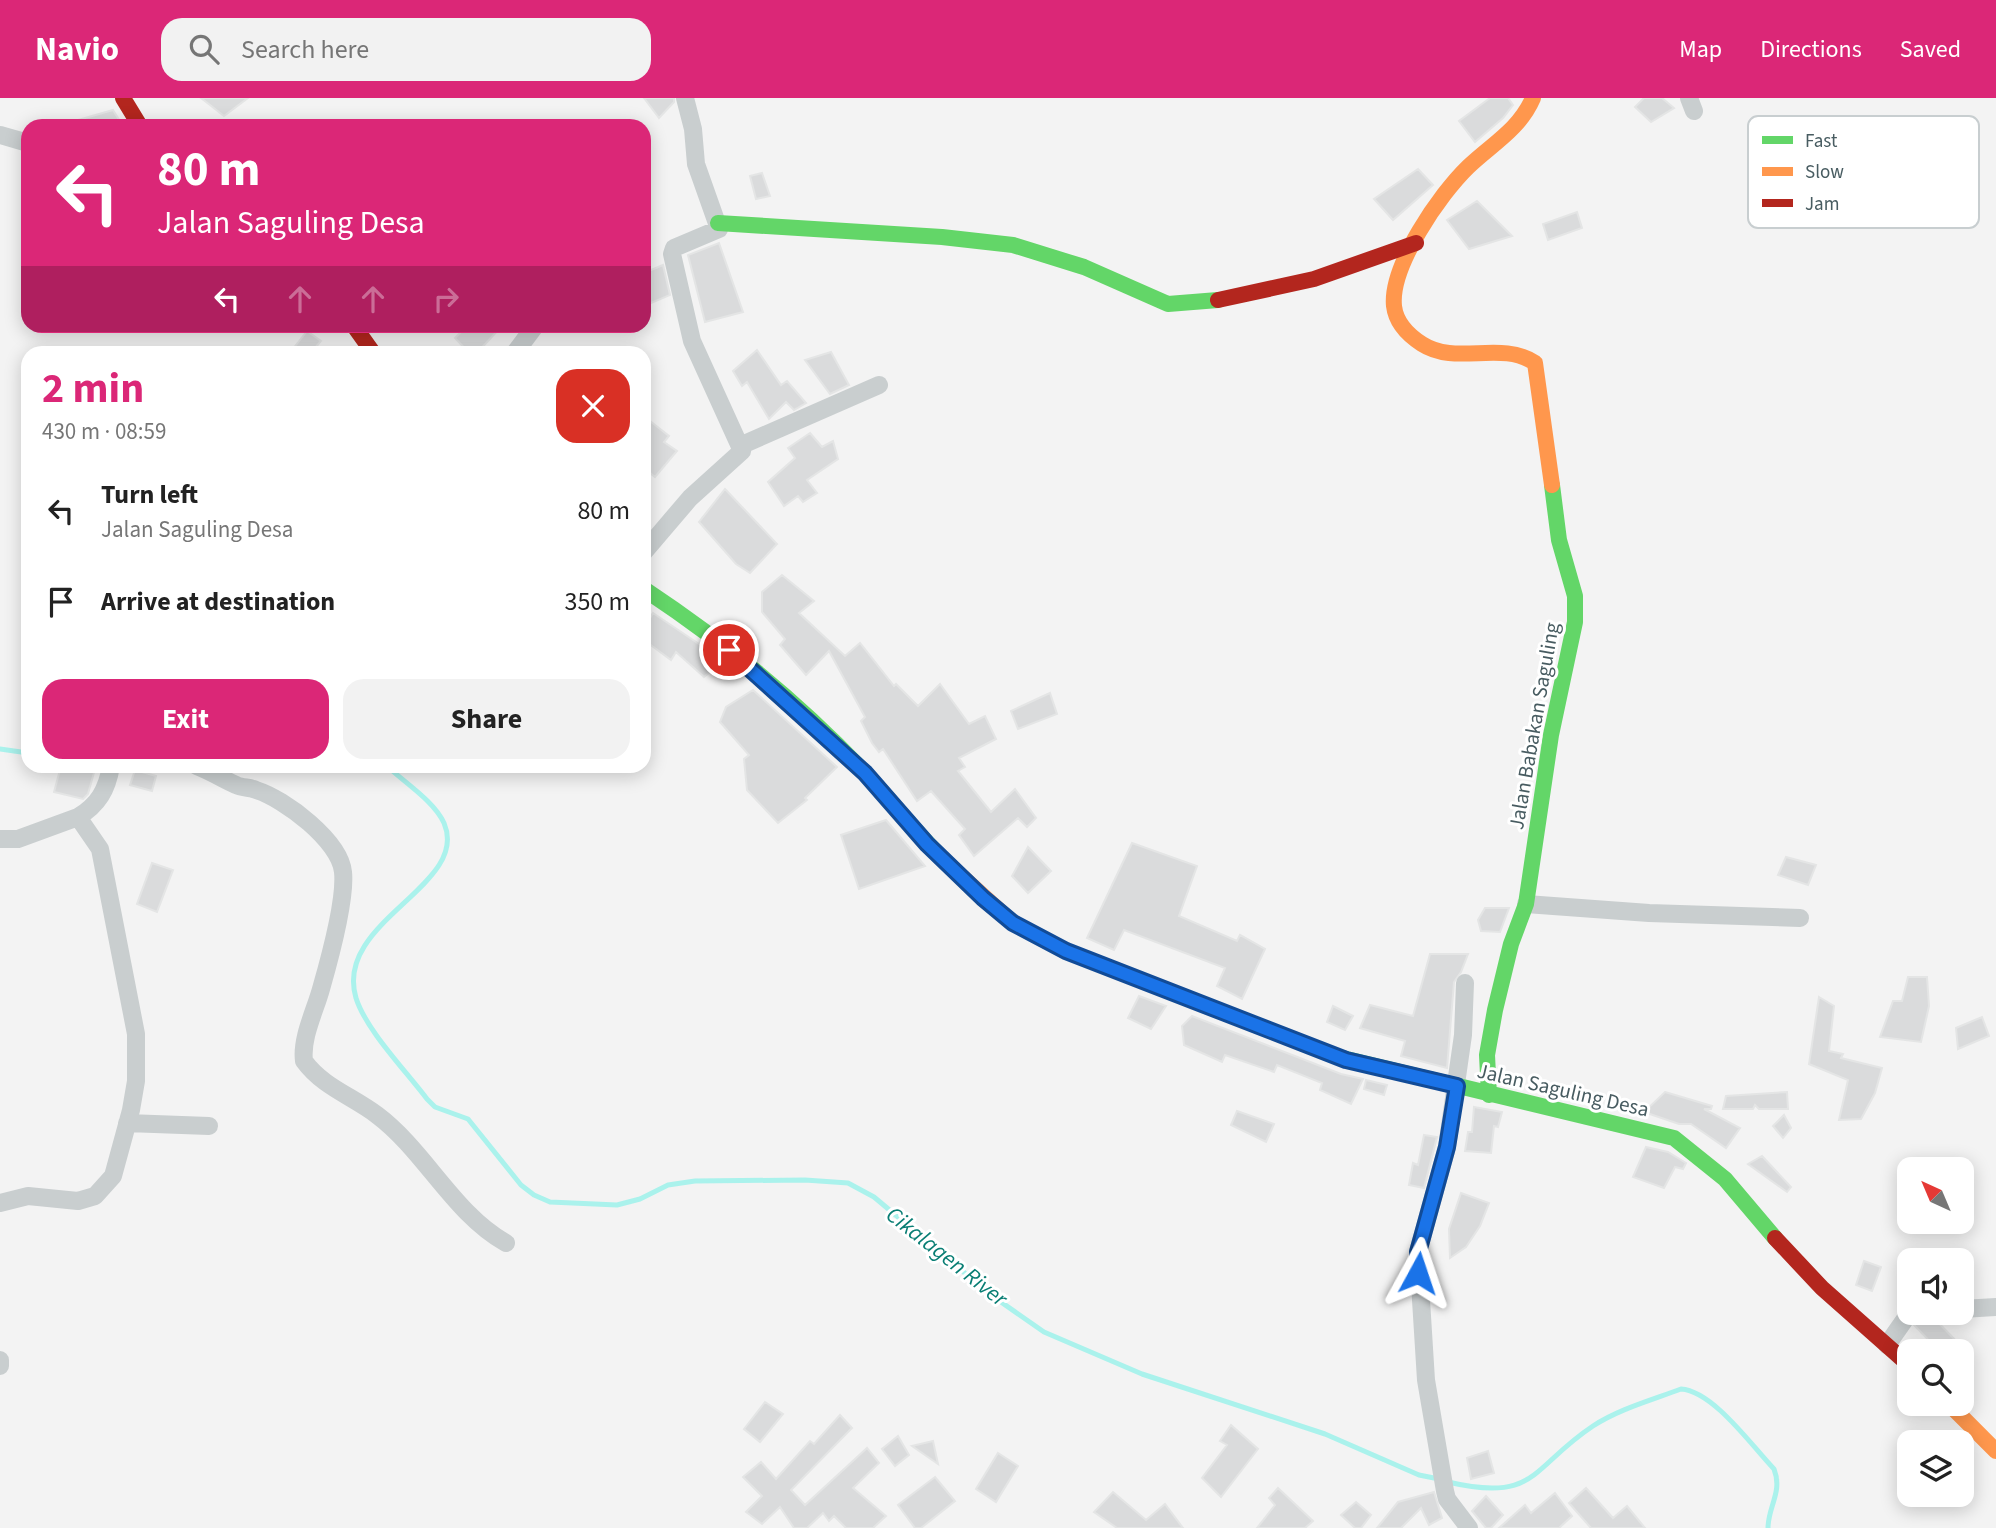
<!DOCTYPE html>
<html lang="en">
<head>
<meta charset="utf-8">
<style>
	:root { --surface:#fff; --page:#f2f2f2; --text:#222; --muted:#767676; --accent:#db2777 }
	body { margin:0; font-family:"Source Sans 3",sans-serif; background:var(--page); color:var(--text); height:100vh; display:flex; flex-direction:column; font-size:26px; white-space:nowrap }
	* { box-sizing:border-box; margin:0 }
	p { font-size:23px; color:var(--muted) }
	.icon { flex:none; width:38px; height:38px; fill:none; stroke:currentColor; stroke-width:2; stroke-linecap:round; stroke-linejoin:round }
	.map { position:relative; flex:1; overflow:hidden }
	.panel { position:absolute; left:21px; top:248px; width:630px; height:427px; display:flex; flex-direction:column; background:var(--surface); border-radius:21px; box-shadow:0 4px 18px #0003 }
	.panel>* { flex:none }
	.top-card { position:absolute; left:21px; top:21px; width:630px; height:214px; border-radius:21px; box-shadow:0 4px 18px #0003; background:#db2777; color:#fff; overflow:hidden }
	.needle { width:46px; rotate:316deg }
	.controls { position:absolute; left:1897px; top:1059px; display:grid; gap:14px }
	.controls a { display:grid; place-items:center; width:77px; height:77px; border-radius:14px; background:var(--surface); box-shadow:0 4px 18px #0003; font-size:35px }
	.pin { position:absolute; display:grid; place-items:center; width:60px; height:60px; color:#fff; margin:-30px; border:4px solid #fff; border-radius:50%; box-shadow:0 2px 7px #0007 }
	.me { position:absolute; width:77px; margin:-38px; rotate:5deg; stroke-linejoin:round; filter:drop-shadow(0 0 5px #0008) }
	.turn { display:flex; align-items:center; gap:24px; height:147px; padding:0 21px; font-size:32px }
	.turn .icon { width:91px; height:91px; stroke-width:2.5 }
	.turn b { display:block; font-size:49px; line-height:60px }
	.lanes { display:flex; align-items:center; height:66px; padding:0 21px; background:#0003; justify-content:center; gap:35px; direction:ltr }
	.lanes .off { opacity:.35 }
	.round { display:grid; place-items:center; flex:none; width:74px; height:74px; border-radius:21px; background:var(--page) }
	.headline { display:flex; align-items:center; justify-content:space-between; height:119px; padding:0 21px }
	h1 { font-size:42px; font-weight:700; line-height:52px; color:var(--accent) }
	.cta { display:flex; gap:14px; margin-top:auto; padding:14px 21px }
	.cta a { flex:1; height:80px; border-radius:21px; background:var(--accent); color:#fff; font-size:28px; font-weight:700; line-height:80px; text-align:center }
	.cta a+a { background:var(--page); color:var(--text) }
	ul { padding:0; list-style:none }
	li { display:flex; align-items:center; gap:21px; height:91px; padding:0 21px }
	li div { flex:1 }
	li b { display:block; font-size:26px }
	li em { font-style:normal }
	header { display:flex; align-items:center; gap:42px; box-sizing:border-box; height:98px; padding:0 35px; background:var(--accent); color:#fff }
	header strong { font-size:33px }
	nav { display:flex; gap:38px; margin-inline-start:auto; font-size:24px }
	.search { width:490px; height:63px; background:var(--page); display:flex; align-items:center; gap:18px; box-sizing:border-box; padding:0 24px; border-radius:21px; color:var(--muted); font-size:26px }
	.map>svg:first-child { display:block }
	.lines { fill:none; stroke-linecap:round; stroke-linejoin:round }
	.stream { stroke:#aaf2ec; stroke-width:5 }
	.building { fill:#dadbdc; stroke:#e4e5e5; stroke-width:2 }
	.street { stroke:#c9cecf; stroke-width:18 }
	.fast { stroke:#63d668; stroke-width:16 }
	.slow { stroke:#ff974d; stroke-width:16 }
	.jam { stroke:#b3261e; stroke-width:16 }
	.route-casing { stroke:#114b97; stroke-width:18 }
	.route { stroke:#1a73e8; stroke-width:12 }
	.labels { text-anchor:middle; stroke-width:6; stroke-linejoin:round; paint-order:stroke }
	.street-label { font-size:21px; fill:#485c61; stroke:#fff }
	.water-label { font-size:23px; font-style:italic; fill:#097e74; stroke:#fff }
	.key { fill:#fff; stroke:#c8ced0; stroke-width:2 }
	.key-label { font-size:19px; fill:#485c61 }
</style>
</head>
<body>
<header>
<strong>Navio</strong>
<div class="search"><svg class="icon" aria-label="search" viewBox="0 0 24 24"><circle cx="10" cy="10" r="6"/><path d="M15 15l6 6"/></svg>Search here</div>
<nav><a>Map</a><a>Directions</a><a>Saved</a></nav>
</header>
<div class="map">
<svg width="1996" height="1430" viewBox="0 0 1996 1430">
	<rect width="100%" height="100%" fill="#f3f3f3"/>
	<g class="lines">
		<!-- stream -->
		<path class="stream" d="M 0,651 L 28,655
			M 387,668 C 405,685 434,703 444,725 C 471,788 333,823 356,900 C 366,932 406,973 427,1001 L 435,1009 L 468,1021 L 521,1087 L 534,1097 L 550,1104 L 617,1107 L 640,1101 L 668,1087 L 695,1083 L 805,1082 L 848,1085 L 874,1099 L 991,1197 L 1044,1234 L 1142,1276 L 1325,1336 L 1419,1377 L 1439,1381
			M 1448,1384 C 1537,1405 1531,1369 1593,1328 C 1619,1311 1652,1302 1681,1291 C 1713,1293 1752,1348 1774,1371 C 1783,1394 1768,1408 1768,1430"/>
	</g>
	<!-- building -->
	<path class="building" d="M 201,0 L 248,0 L 224,18 Z
		M 644,0 L 674,0 L 674,4 L 659,20 Z
		M 1490,0 L 1508,0 L 1513,7 L 1503,20 L 1475,44 L 1459,23 Z
		M 1644,0 L 1662,0 L 1674,10 L 1651,24 L 1635,9 Z
		M 113,12 L 123,28 L 71,28 L 71,24 Z
		M 1418,71 L 1433,87 L 1393,122 L 1374,101 Z
		M 762,75 L 770,98 L 756,101 L 750,78 Z
		M 1477,103 L 1512,138 L 1469,151 L 1447,122 Z
		M 1577,114 L 1582,130 L 1548,142 L 1543,126 Z
		M 719,145 L 743,214 L 705,224 L 688,157 Z
		M 663,167 L 670,197 L 644,208 L 644,175 Z
		M 467,228 L 502,228 L 476,256 L 470,256 L 455,240 Z
		M 307,233 L 321,243 L 310,256 L 289,256 Z
		M 757,252 L 781,287 L 787,283 L 806,305 L 794,312 L 786,304 L 769,321 L 747,284 L 742,288 L 733,273 Z
		M 831,254 L 849,287 L 830,296 L 805,262 Z
		M 650,323 L 669,338 L 664,344 L 677,353 L 655,379 L 644,370 L 644,330 Z
		M 810,335 L 822,349 L 833,343 L 838,361 L 807,382 L 817,395 L 803,404 L 798,398 L 784,408 L 768,384 L 795,360 L 788,350 Z
		M 725,391 L 777,446 L 750,475 L 736,466 L 699,424 Z
		M 782,477 L 814,503 L 799,515 L 845,558 L 860,545 L 894,588 L 896,586 L 918,608 L 940,586 L 969,626 L 985,618 L 996,641 L 959,660 L 965,669 L 958,673 L 991,714 L 1015,691 L 1036,720 L 1027,729 L 1018,720 L 974,758 L 959,737 L 965,731 L 931,693 L 917,703 L 883,651 L 879,654 L 872,645 L 861,623 L 865,619 L 829,553 L 806,577 L 780,547 L 785,541 L 762,514 L 762,494 Z
		M 653,515 L 702,548 L 721,565 L 704,579 L 676,554 L 671,562 L 644,542 L 644,530 Z
		M 753,592 L 837,669 L 805,700 L 807,702 L 778,725 L 747,692 L 744,661 L 749,657 L 720,624 L 726,609 Z
		M 1050,595 L 1057,616 L 1018,631 L 1011,613 Z
		M 61,668 L 95,671 L 88,696 L 83,701 L 54,694 Z
		M 135,672 L 156,678 L 152,693 L 130,687 Z
		M 886,722 L 925,768 L 859,791 L 841,737 Z
		M 1132,745 L 1197,768 L 1179,818 L 1237,843 L 1240,837 L 1265,851 L 1242,901 L 1217,888 L 1225,870 L 1124,832 L 1114,852 L 1087,840 Z
		M 1028,749 L 1051,773 L 1028,795 L 1012,778 Z
		M 1786,759 L 1816,767 L 1808,787 L 1778,777 Z
		M 152,765 L 173,772 L 157,814 L 137,806 Z
		M 1485,810 L 1509,810 L 1500,834 L 1481,833 L 1478,822 Z
		M 1430,856 L 1468,856 L 1461,874 L 1454,884 L 1447,970 L 1401,958 L 1405,943 L 1360,930 L 1370,907 L 1413,918 Z
		M 1908,879 L 1927,879 L 1929,908 L 1921,944 L 1880,939 L 1893,903 L 1902,903 Z
		M 1139,898 L 1166,908 L 1151,931 L 1128,920 Z
		M 1819,899 L 1834,908 L 1829,953 L 1843,956 L 1841,960 L 1882,970 L 1875,995 L 1861,1021 L 1839,1022 L 1848,982 L 1809,966 Z
		M 1333,908 L 1353,918 L 1345,932 L 1327,924 Z
		M 1192,918 L 1341,976 L 1363,981 L 1351,1006 L 1320,992 L 1322,985 L 1277,967 L 1274,974 L 1225,957 L 1222,964 L 1184,947 L 1182,928 Z
		M 1982,919 L 1989,938 L 1958,951 L 1956,930 Z
		M 1366,982 L 1387,987 L 1384,997 L 1364,991 Z
		M 1665,994 L 1712,1008 L 1711,1011 L 1704,1011 L 1740,1030 L 1726,1050 L 1691,1026 L 1679,1026 L 1644,1014 Z
		M 1787,994 L 1788,1011 L 1759,1011 L 1755,1007 L 1753,1011 L 1723,1011 L 1726,998 Z
		M 1474,1009 L 1502,1014 L 1498,1029 L 1494,1028 L 1491,1055 L 1465,1053 L 1468,1034 L 1472,1034 Z
		M 1237,1013 L 1274,1026 L 1266,1044 L 1231,1027 Z
		M 1784,1017 L 1791,1030 L 1783,1040 L 1773,1028 Z
		M 1424,1037 L 1437,1039 L 1424,1090 L 1409,1087 L 1413,1065 L 1418,1067 Z
		M 1646,1049 L 1668,1054 L 1686,1065 L 1683,1071 L 1675,1069 L 1664,1090 L 1633,1079 Z
		M 1762,1058 L 1791,1089 L 1787,1094 L 1748,1066 Z
		M 1461,1095 L 1489,1105 L 1480,1128 L 1466,1149 L 1450,1160 L 1449,1131 Z
		M 1864,1163 L 1881,1169 L 1872,1193 L 1856,1187 Z
		M 1926,1214 L 1928,1214 L 1966,1253 L 1939,1253 L 1914,1227 Z
		M 765,1304 L 783,1316 L 760,1344 L 744,1331 Z
		M 840,1317 L 852,1330 L 791,1392 L 805,1407 L 867,1350 L 879,1365 L 853,1390 L 886,1418 L 873,1430 L 846,1430 L 834,1418 L 829,1423 L 823,1415 L 807,1430 L 794,1430 L 780,1409 L 762,1426 L 746,1414 L 762,1398 L 743,1379 L 761,1364 L 776,1381 L 810,1343 L 814,1346 Z
		M 1231,1327 L 1258,1351 L 1221,1399 L 1202,1380 L 1227,1347 L 1220,1343 Z
		M 898,1338 L 909,1357 L 895,1368 L 882,1351 Z
		M 933,1343 L 938,1366 L 912,1348 Z
		M 1488,1353 L 1494,1375 L 1471,1381 L 1467,1360 Z
		M 998,1355 L 1018,1368 L 996,1404 L 976,1391 Z
		M 935,1379 L 955,1403 L 921,1430 L 915,1430 L 898,1407 Z
		M 1278,1390 L 1313,1423 L 1305,1430 L 1257,1430 L 1275,1407 L 1269,1400 Z
		M 1586,1390 L 1613,1420 L 1627,1408 L 1645,1430 L 1591,1430 L 1569,1405 Z
		M 1113,1394 L 1146,1422 L 1165,1406 L 1183,1430 L 1117,1430 L 1094,1414 Z
		M 1434,1394 L 1442,1420 L 1429,1427 L 1421,1410 L 1401,1430 L 1377,1430 L 1398,1404 Z
		M 1555,1395 L 1572,1418 L 1559,1430 L 1499,1430 L 1525,1407 L 1531,1415 Z
		M 1486,1398 L 1503,1417 L 1491,1430 L 1486,1430 L 1472,1413 Z
		M 1356,1404 L 1371,1417 L 1361,1430 L 1355,1430 L 1341,1417 Z"/>
	<g class="lines">
		<!-- street -->
		<path class="street" d="M 1689,0 L 1694,13
			M 0,37 L 28,45
			M 514,256 L 535,228
			M 742,347 L 879,287
			M 644,454 L 690,400 L 742,353 L 692,243 L 672,156 L 674,150 L 719,131 L 696,66 L 693,31 L 685,0
			M 197,668 C 210,673 223,681 236,687 C 242,690 250,689 256,692 C 285,701 340,743 343,774 C 346,802 329,863 321,891 C 315,913 301,940 304,963 C 323,989 352,998 377,1017 C 425,1053 453,1115 506,1145
			M 0,741 L 18,741 L 78,719
			M 1526,806 L 1649,815 L 1800,820
			M 1465,885 L 1463,937 L 1447,1049 L 1418,1154 L 1426,1282 L 1445,1393 L 1447,1401 L 1469,1430
			M 127,1025 L 209,1028
			M 0,1105 L 28,1098 L 78,1103 L 95,1098 L 113,1078 L 131,1012 L 136,983 L 136,936 L 100,751 L 78,719 C 98,707 107,692 111,668
			M 1962,1211 L 1996,1209
			M 1887,1247 L 1910,1214
			M 0,1262 L 0,1268"/>
		<!-- fast -->
		<path class="fast" d="M 718,125 L 942,139 L 1013,147 L 1084,169 L 1168,206 L 1218,202
			M 644,491 C 724,544 800,606 866,676 C 894,706 919,739 949,767
			M 1338,959 L 1674,1040 L 1725,1081 L 1775,1140
			M 1489,997 L 1487,957 L 1495,912 L 1511,846 L 1526,806 L 1551,637 L 1575,524 L 1575,498 L 1559,442 L 1552,387"/>
		<!-- slow -->
		<path class="slow" d="M 1533,0 C 1519,32 1492,46 1468,69 C 1440,96 1390,168 1394,208 C 1396,225 1408,237 1422,246 C 1456,268 1501,242 1535,265 L 1552,387
			M 949,767 L 1013,825 L 1066,853 L 1338,959
			M 1949,1306 L 1996,1353"/>
		<!-- jam -->
		<path class="jam" d="M 123,0 L 140,28
			M 1218,202 L 1314,181 L 1416,145
			M 354,228 L 374,256
			M 1775,1140 L 1822,1190 L 1909,1267"/>
	</g>
	<g class="lines">
		<!-- route casing -->
		<g class="route-casing">
			<path id="route" d="M 729,552 L 865,675 L 927,746 L 983,800 L 1013,825 L 1066,853 L 1346,962 L 1457,988 L 1447,1049 L 1418,1154 L 1418,1175"/>
		</g>
		<!-- route -->
		<use href="#route" class="route"/>
	</g>
	<g class="labels">
		<!-- street labels -->
		<g class="street-label">
			<text transform="translate(1534 628) rotate(-80)" y="7">Jalan Babakan Saguling</text>
			<text transform="translate(1563 992) rotate(13)" y="7">Jalan Saguling Desa</text>
		</g>
		<!-- water labels -->
		<g class="water-label">
			<text transform="translate(947 1158) rotate(38)" y="8">Cikalagen River</text>
		</g>
	</g>
	<!-- legend -->
	<rect x="1748" y="18" width="231" height="112" rx="10" class="key"/>
	<rect x="1762" y="38" width="31" height="8" fill="#63d668"/>
	<rect x="1762" y="69" width="31" height="9" fill="#ff974d"/>
	<rect x="1762" y="101" width="31" height="8" fill="#b3261e"/>
	<g class="key-label">
		<text x="1805" y="49">Fast</text>
		<text x="1805" y="80">Slow</text>
		<text x="1805" y="112">Jam</text>
	</g>
</svg>
<div class="controls">
<a><svg class="needle" viewBox="-14 -14 28 28"><path d="M0-13l5 13h-10z" fill="#e53935"/><path d="M0 13l5-13h-10z" fill="#767676"/></svg></a>
<a><svg class="icon" aria-label="sound" viewBox="0 0 24 24"><path d="M4 9h4l5-4v14l-5-4H4zM17 9q2 3 0 6"/></svg></a>
<a><svg class="icon" aria-label="search" viewBox="0 0 24 24"><circle cx="10" cy="10" r="6"/><path d="M15 15l6 6"/></svg></a>
<a><svg class="icon" aria-label="layers" viewBox="0 0 24 24"><path d="M12 4l9 5-9 5-9-5zM3 14l9 5 9-5"/></svg></a>
</div>
<div class="pin" style="left:729px;top:552px;background:#d93025"><svg class="icon" aria-label="arrive" viewBox="0 0 24 24"><path d="M6 21V4h12l-3 4 3 4H6"/></svg></div>
<svg class="me" style="left:1418px;top:1175px" viewBox="-20 -20 40 40"><path d="M0-17L14 15 0 8-14 15z" fill="#1a73e8" stroke="#fff" stroke-width="4"/></svg>
<div class="top-card">
<div class="turn"><svg class="icon" aria-label="left" viewBox="0 0 24 24"><path d="M17 20v-9H6M10 6l-5 5 5 5"/></svg><div><b>80 m</b>Jalan Saguling Desa</div></div>
<div class="lanes"><svg class="icon" aria-label="left" viewBox="0 0 24 24"><path d="M17 20v-9H6M10 6l-5 5 5 5"/></svg><svg class="icon off" aria-label="ahead" viewBox="0 0 24 24"><path d="M12 20V5M6 11l6-6 6 6"/></svg><svg class="icon off" aria-label="ahead" viewBox="0 0 24 24"><path d="M12 20V5M6 11l6-6 6 6"/></svg><svg class="icon off" aria-label="right" viewBox="0 0 24 24"><path d="M7 20v-9h11M14 6l5 5-5 5"/></svg></div>
</div>
<section class="panel">
<div class="headline"><div><h1>2 min</h1><p>430 m · 08:59</p></div><a class="round" style="background:#d93025;color:#fff"><svg class="icon" aria-label="close" viewBox="0 0 24 24"><path d="M6 6l12 12M18 6L6 18"/></svg></a></div>
<ul>
<li><svg class="icon" aria-label="left" viewBox="0 0 24 24"><path d="M17 20v-9H6M10 6l-5 5 5 5"/></svg><div><b>Turn left</b><p>Jalan Saguling Desa</p></div><em>80 m</em></li>
<li><svg class="icon" aria-label="arrive" viewBox="0 0 24 24"><path d="M6 21V4h12l-3 4 3 4H6"/></svg><div><b>Arrive at destination</b></div><em>350 m</em></li>
</ul>
<div class="cta"><a>Exit</a><a>Share</a></div>
</section>
</div>
</body>
</html>
